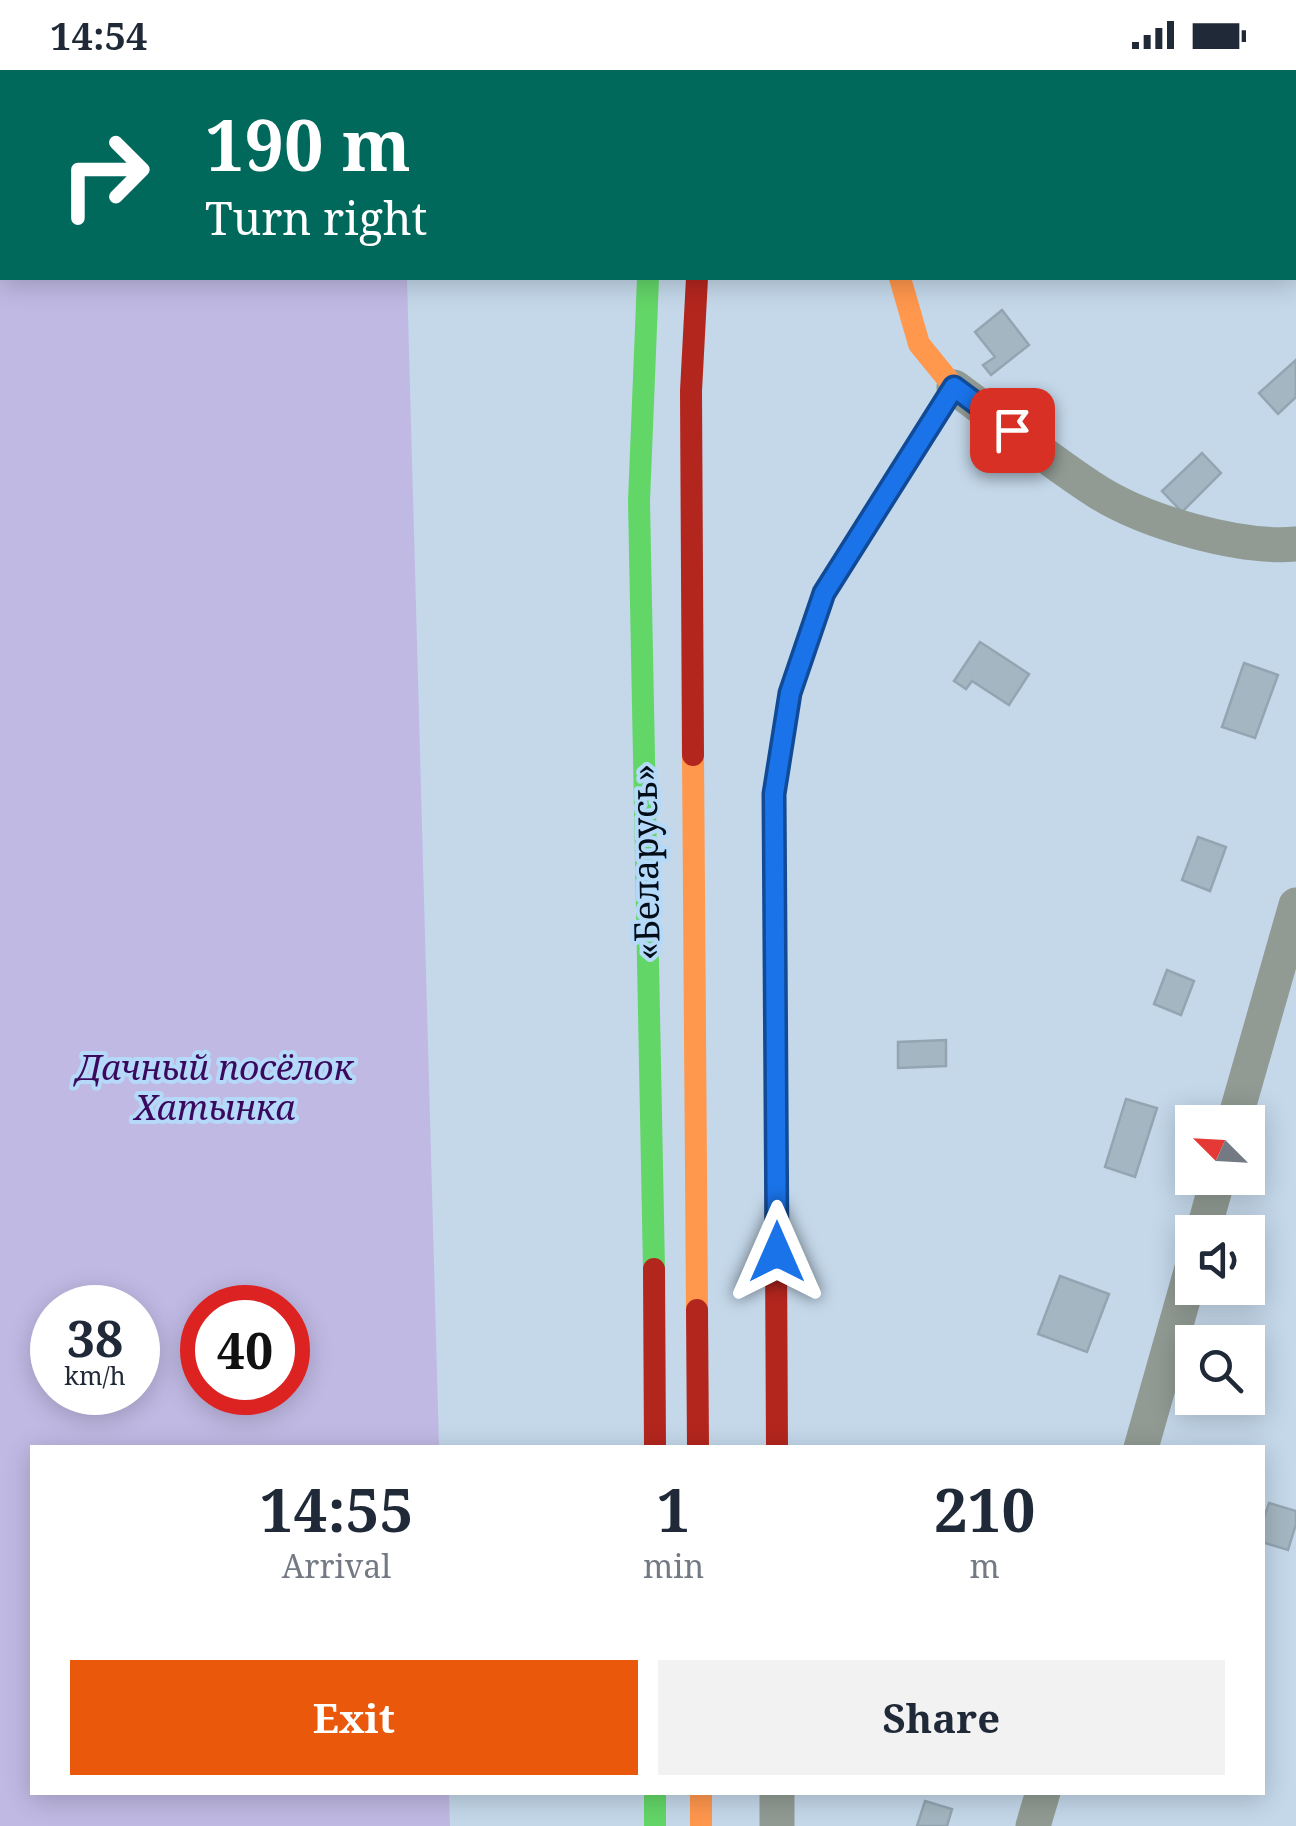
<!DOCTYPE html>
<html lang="en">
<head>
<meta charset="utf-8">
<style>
	:root { --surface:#fff; --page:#f2f2f3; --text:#1f2937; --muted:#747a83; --accent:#ea580c }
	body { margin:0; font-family:"Noto Serif",serif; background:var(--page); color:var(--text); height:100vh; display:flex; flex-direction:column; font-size:38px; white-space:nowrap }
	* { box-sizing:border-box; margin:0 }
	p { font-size:32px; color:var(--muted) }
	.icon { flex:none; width:55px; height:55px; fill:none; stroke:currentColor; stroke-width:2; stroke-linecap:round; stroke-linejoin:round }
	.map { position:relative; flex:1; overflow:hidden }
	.details { position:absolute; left:30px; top:1375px; width:1235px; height:350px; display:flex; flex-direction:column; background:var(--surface); border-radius:0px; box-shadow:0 5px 25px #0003 }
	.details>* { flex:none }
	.banner { position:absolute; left:0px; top:0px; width:1298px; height:210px; box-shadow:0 5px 25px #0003; background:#00695c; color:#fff; overflow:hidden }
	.needle { width:65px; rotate:294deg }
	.tools { position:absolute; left:1175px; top:1035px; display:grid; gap:20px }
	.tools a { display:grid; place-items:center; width:90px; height:90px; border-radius:0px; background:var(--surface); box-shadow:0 5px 25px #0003; font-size:50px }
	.speed { position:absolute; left:30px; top:1215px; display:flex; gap:20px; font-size:50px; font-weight:700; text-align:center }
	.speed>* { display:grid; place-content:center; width:130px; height:130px; border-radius:50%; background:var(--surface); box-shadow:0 5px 25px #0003; line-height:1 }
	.speed small { font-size:25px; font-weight:400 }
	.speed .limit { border:15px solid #d22; background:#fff; color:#111 }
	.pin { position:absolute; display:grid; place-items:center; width:85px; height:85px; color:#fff; margin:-42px; border-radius:20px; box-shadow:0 5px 15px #0006 }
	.me { position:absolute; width:110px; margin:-55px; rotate:0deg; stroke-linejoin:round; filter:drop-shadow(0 0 8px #0008) }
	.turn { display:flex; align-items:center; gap:35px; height:210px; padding:0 40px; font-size:45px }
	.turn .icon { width:130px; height:130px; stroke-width:2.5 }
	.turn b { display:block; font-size:70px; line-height:85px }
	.eta { display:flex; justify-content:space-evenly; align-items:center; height:170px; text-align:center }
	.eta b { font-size:60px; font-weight:700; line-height:70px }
	.cta { display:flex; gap:20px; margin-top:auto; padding:20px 40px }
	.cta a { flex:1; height:115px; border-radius:0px; background:var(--accent); color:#fff; font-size:40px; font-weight:700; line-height:115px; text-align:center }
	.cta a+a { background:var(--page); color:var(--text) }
	.status { display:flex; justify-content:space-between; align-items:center; height:70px; padding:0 50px; background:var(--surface); direction:ltr }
	.status svg { height:28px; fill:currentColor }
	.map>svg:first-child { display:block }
	.green { fill:#c0b9e4; fill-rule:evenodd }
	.building { fill:#a4b6c1; stroke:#92a5b1; stroke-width:2.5 }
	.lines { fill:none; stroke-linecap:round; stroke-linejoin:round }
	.street { stroke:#919b93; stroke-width:35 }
	.fast { stroke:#63d668; stroke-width:22 }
	.slow { stroke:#ff974d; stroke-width:22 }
	.jam { stroke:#b3261e; stroke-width:22 }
	.route-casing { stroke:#114b97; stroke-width:25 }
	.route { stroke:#1a73e8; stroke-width:18 }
	.labels { text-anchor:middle; stroke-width:8; stroke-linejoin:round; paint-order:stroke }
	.street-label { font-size:35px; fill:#020d17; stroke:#b5d9f9 }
	.park-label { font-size:35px; font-style:italic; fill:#3a095d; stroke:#b5d9f9 }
</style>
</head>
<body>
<div class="status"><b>14:54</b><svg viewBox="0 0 49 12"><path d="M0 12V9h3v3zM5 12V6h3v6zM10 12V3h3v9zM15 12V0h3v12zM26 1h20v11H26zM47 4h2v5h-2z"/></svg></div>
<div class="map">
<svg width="1296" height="1756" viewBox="0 0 1296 1756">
	<rect width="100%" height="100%" fill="#c4d8ea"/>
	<!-- green -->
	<path class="green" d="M 0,0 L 403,0 L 2,2 L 2,208 L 407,208 L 439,1377 L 32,1378 L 32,1722 L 449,1723 L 450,1756 L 0,1756 ZM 52,1238 L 138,1238 L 138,1322 L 52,1322 ZM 202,1238 L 288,1238 L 288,1322 L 202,1322 Z"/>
	<!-- building -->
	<path class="building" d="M 1002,240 L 1029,275 L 991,305 L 983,295 L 995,287 L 975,262 Z
		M 1296,290 L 1296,327 L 1278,344 L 1259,323 Z
		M 1202,383 L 1221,403 L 1182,442 L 1162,421 Z
		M 980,572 L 1029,604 L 1009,635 L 972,611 L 966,619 L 954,611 Z
		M 1244,593 L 1278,605 L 1255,668 L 1222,657 Z
		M 1198,767 L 1226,777 L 1210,821 L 1182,810 Z
		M 1167,900 L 1194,911 L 1181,945 L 1154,934 Z
		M 946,970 L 946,996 L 898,998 L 898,972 Z
		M 1126,1029 L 1157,1038 L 1135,1107 L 1105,1097 Z
		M 1060,1206 L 1109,1224 L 1087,1282 L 1038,1264 Z
		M 1269,1433 L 1296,1441 L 1296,1454 L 1288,1480 L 1262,1472 L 1262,1454 Z
		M 925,1731 L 952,1739 L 947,1756 L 917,1756 Z"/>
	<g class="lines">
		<!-- street -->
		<path class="street" d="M 821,2 L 821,0
			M 1169,2 L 1172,0
			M 954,317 C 1002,352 1048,390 1098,422 C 1146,452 1239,479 1296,474
			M 1234,1052 L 1296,835
			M 1203,1162 L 1218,1108
			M 1141,1378 L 1192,1198
			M 777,1722 L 777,1756
			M 1033,1756 L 1043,1722"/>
		<!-- fast -->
		<path class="fast" d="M 658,0 L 658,2
			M 709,0 L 709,2
			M 648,208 L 639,431 L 654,1199
			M 655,1722 L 655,1756"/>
		<!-- slow -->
		<path class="slow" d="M 693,685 L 697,1240
			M 774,788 L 774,724 L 790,623 L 824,523 L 954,317 L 919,274 L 900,208
			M 701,1722 L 701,1756"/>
		<!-- jam -->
		<path class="jam" d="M 693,685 L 691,321 L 697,208
			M 774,788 L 777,1378
			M 654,1199 L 655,1378
			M 697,1240 L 698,1378"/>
	</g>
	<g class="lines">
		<!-- route casing -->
		<g class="route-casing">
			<path id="route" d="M 777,1182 L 774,724 L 790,623 L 824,523 L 954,317 L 1012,360"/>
		</g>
		<!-- route -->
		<use href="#route" class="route"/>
	</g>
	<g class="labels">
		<!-- street labels -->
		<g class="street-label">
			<text transform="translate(646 792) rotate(-91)" y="12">«Беларусь»</text>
		</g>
		<!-- park labels -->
		<g class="park-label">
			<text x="215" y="1010">Дачный посёлок<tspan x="215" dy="40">Хатынка</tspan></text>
		</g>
	</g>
</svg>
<div class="tools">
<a><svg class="needle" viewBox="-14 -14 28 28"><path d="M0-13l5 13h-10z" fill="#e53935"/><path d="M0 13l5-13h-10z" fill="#747a83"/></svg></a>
<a><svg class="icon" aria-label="sound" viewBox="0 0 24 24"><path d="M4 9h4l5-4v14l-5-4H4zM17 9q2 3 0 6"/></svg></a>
<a><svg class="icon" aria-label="search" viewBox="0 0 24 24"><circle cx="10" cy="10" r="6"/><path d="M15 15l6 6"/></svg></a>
</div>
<div class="speed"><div>38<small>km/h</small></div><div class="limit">40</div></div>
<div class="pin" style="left:1012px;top:360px;background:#d93025"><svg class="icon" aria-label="arrive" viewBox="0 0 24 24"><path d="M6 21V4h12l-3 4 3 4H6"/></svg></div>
<svg class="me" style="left:777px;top:1182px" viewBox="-20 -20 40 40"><path d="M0-17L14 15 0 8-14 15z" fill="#1a73e8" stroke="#fff" stroke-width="4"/></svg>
<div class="banner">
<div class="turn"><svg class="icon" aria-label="right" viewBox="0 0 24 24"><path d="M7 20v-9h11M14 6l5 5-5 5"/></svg><div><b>190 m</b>Turn right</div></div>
</div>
<section class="details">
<div class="eta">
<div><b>14:55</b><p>Arrival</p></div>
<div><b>1</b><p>min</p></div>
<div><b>210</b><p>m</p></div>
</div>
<div class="cta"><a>Exit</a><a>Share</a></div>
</section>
</div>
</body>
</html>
